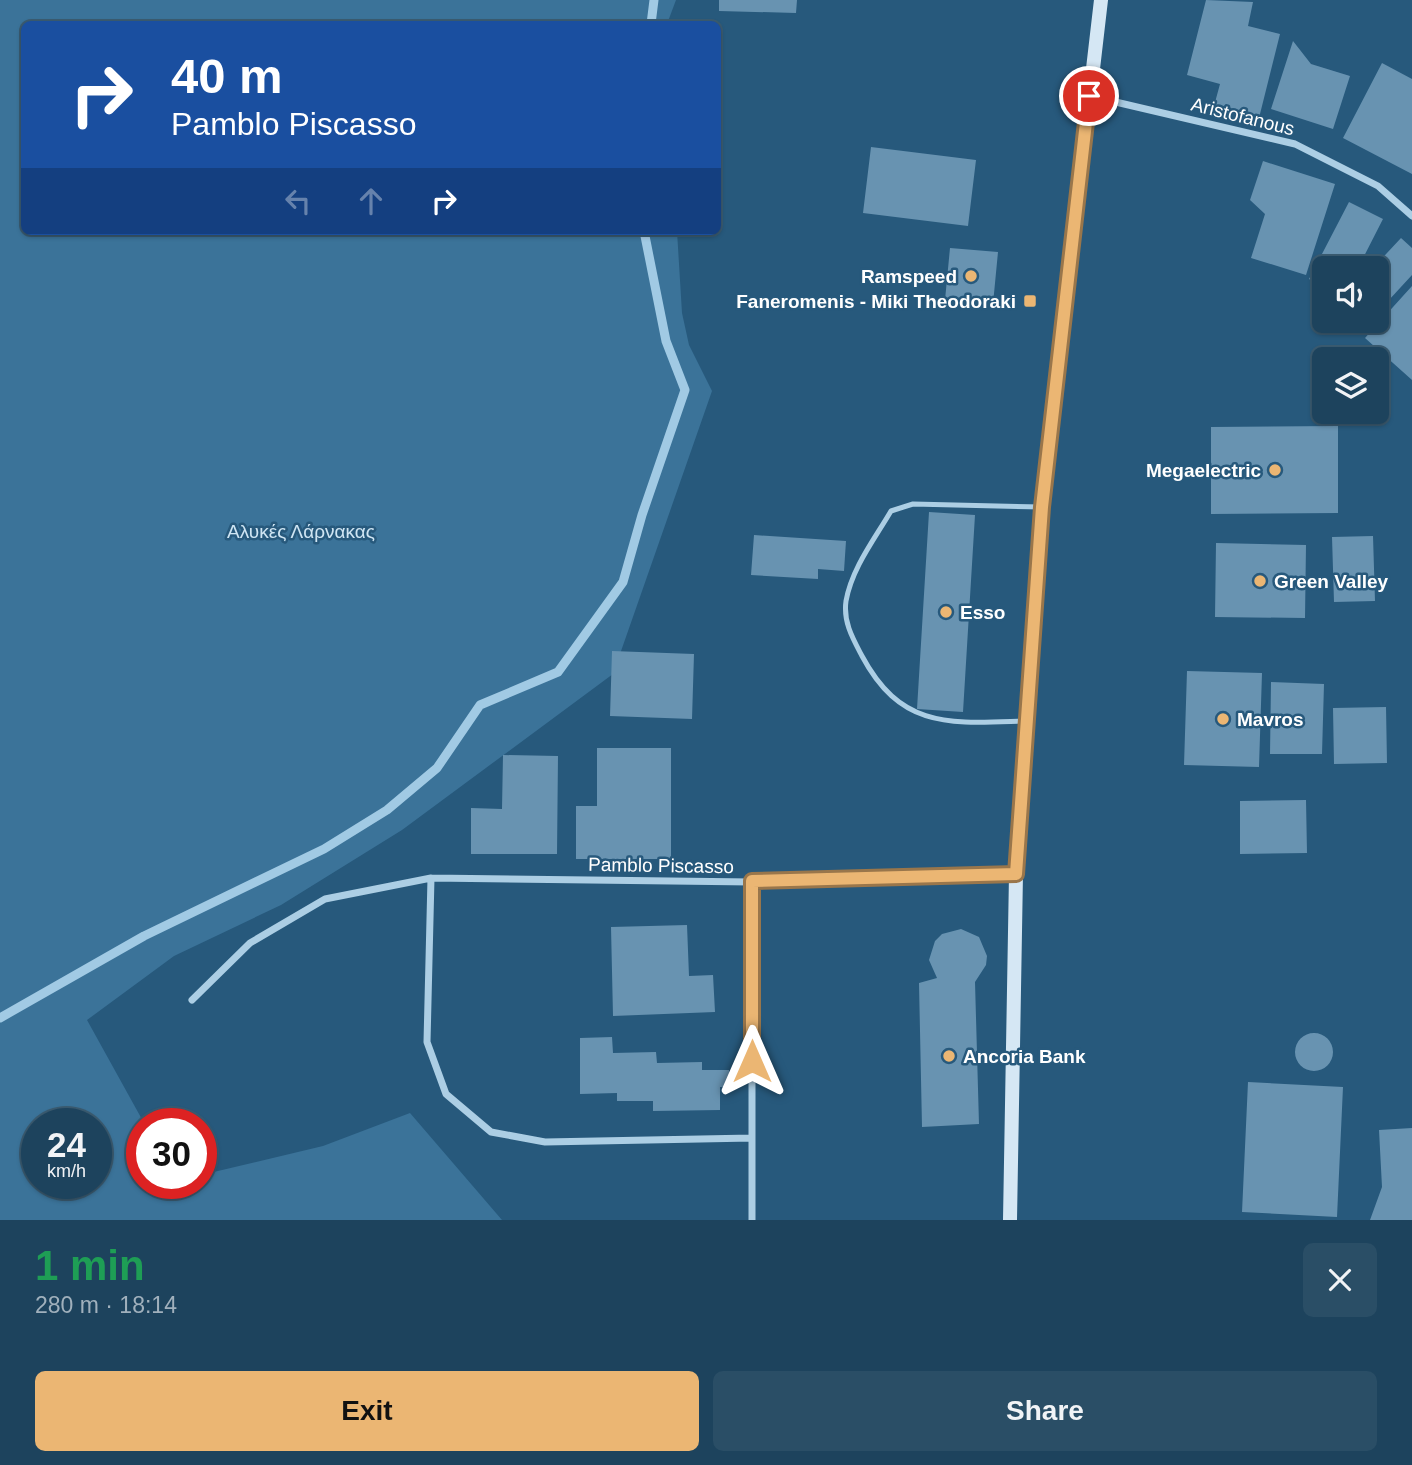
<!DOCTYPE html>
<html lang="en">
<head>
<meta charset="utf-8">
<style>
	:root { --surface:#1d435d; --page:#2a4e66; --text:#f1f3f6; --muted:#a0b0bc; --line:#3b5c72; --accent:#ebb673 }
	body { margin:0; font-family:Helvetica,sans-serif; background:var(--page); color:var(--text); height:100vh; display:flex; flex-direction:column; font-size:26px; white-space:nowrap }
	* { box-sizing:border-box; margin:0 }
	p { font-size:23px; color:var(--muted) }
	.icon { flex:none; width:38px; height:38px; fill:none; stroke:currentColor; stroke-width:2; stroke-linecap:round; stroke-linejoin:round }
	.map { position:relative; height:1220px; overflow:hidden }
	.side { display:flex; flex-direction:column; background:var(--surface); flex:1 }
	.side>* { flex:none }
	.guide { position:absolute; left:21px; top:21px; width:700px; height:214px; border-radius:10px; box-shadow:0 2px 5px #0004,0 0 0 2px var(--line); background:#1a4fa0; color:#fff; overflow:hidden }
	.fabs { position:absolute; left:1312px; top:256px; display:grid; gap:14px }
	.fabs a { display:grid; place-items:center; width:77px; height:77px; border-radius:10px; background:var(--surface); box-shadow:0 2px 5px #0004,0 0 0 2px var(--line); font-size:35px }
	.speed { position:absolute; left:21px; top:1108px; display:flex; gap:14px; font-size:35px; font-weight:700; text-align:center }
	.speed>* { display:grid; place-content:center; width:91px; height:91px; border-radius:50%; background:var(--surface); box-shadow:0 2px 5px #0004,0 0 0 2px var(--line); line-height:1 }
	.speed small { font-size:18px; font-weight:400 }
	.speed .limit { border:10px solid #d22; background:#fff; color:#111 }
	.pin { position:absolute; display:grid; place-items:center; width:60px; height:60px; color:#fff; margin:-30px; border:4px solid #fff; border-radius:50%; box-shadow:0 2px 7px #0007 }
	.me { position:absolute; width:77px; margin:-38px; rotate:0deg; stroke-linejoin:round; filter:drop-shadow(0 0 5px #0008) }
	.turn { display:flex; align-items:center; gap:24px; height:147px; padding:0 35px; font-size:32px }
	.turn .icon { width:91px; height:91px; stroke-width:2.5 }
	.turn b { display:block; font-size:49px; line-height:60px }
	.lanes { display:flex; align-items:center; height:66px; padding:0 35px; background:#0003; justify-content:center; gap:35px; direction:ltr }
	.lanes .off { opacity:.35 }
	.round { display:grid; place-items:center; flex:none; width:74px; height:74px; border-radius:10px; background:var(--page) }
	.overview { display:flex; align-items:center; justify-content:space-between; height:119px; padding:0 35px }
	h1 { font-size:42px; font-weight:800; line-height:52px; color:#1e9e55 }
	.button { display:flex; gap:14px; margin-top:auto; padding:14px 35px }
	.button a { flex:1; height:80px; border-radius:10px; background:var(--accent); color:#111; font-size:28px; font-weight:800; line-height:80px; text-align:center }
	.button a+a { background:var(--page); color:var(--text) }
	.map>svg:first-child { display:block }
	.green { fill:#3b7399; fill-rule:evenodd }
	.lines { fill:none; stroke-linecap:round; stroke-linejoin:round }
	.stream { stroke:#a1cae4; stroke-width:9 }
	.building { fill:#6893b1 }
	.service { stroke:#accee4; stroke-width:5 }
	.minor { stroke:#accee4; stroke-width:7 }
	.secondary { stroke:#d5e7f4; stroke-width:14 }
	.route-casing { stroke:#99764b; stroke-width:18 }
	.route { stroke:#ebb673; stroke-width:12 }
	.poi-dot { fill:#ebb673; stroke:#27597c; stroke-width:2.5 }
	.labels { text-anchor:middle; stroke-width:5; stroke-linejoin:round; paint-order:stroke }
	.street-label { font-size:19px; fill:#fff; stroke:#27597c }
	.poi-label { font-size:19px; font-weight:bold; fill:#fff; stroke:#27597c; text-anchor:start }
	.park-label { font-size:19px; fill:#cfe5f3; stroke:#27597c }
</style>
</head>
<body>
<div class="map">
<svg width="1412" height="1220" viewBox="0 0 1412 1220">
	<rect width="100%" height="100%" fill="#27597c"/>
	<!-- green -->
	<path class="green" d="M 0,0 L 676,0 L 667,24 L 24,24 L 24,231 L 677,231 L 682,313 L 689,345 L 712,391 L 613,674 L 402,830 L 281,905 L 174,956 L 87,1020 L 144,1123 L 142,1124 L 142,1183 L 201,1183 L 201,1175 L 323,1146 L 410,1113 L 502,1220 L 0,1220 ZM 37,1124 L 96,1124 L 96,1183 L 37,1183 Z"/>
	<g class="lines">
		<!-- stream -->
		<path class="stream" d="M 651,24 L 654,0
			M 0,1018 L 144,936 L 324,849 L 387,810 L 437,768 L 480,705 L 558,672 L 623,582 L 642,515 L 685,390 L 666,341 L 644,231"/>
	</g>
	<!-- building -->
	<path class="building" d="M 719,0 L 797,0 L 796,13 L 719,11 Z
		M 1206,0 L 1253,2 L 1248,26 L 1280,34 L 1259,118 L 1214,106 L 1220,84 L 1187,75 Z
		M 1293,41 L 1311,64 L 1350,76 L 1333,129 L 1271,109 Z
		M 1382,63 L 1412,79 L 1412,174 L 1343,138 Z
		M 871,147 L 976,160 L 968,226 L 863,213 Z
		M 1263,161 L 1335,184 L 1306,275 L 1251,258 L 1265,214 L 1250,200 Z
		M 1349,202 L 1383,219 L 1358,268 L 1325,268 L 1325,288 L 1309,279 Z
		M 1401,238 L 1412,248 L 1412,275 L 1377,313 L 1377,268 L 1373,268 Z
		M 950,248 L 998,252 L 993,304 L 945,300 Z
		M 1412,286 L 1412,380 L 1365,338 Z
		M 1338,426 L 1338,513 L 1211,514 L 1211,427 Z
		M 929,512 L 975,515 L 963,712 L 917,709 Z
		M 754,535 L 846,541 L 844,571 L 818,569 L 818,579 L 751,575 Z
		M 1373,536 L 1375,601 L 1334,602 L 1332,537 Z
		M 1216,543 L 1306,545 L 1305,618 L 1215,617 Z
		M 612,651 L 694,654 L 692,719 L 610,716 Z
		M 1187,671 L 1262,673 L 1259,767 L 1184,765 Z
		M 1271,682 L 1324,684 L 1322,754 L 1270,754 Z
		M 1386,707 L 1387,763 L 1334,764 L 1333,708 Z
		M 597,748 L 671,748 L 671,859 L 576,859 L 576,806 L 597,806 Z
		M 503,755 L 558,756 L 557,854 L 471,854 L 471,808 L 502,809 Z
		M 1306,800 L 1307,853 L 1240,854 L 1240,801 Z
		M 687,925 L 689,976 L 713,975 L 715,1012 L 613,1016 L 611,927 Z
		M 961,929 L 979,937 L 987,956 L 986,965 L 975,982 L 979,1124 L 922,1127 L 919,983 L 937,978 L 929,960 L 935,941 L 942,934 Z
		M1295 1052a19 19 0 1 1 38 0a19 19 0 1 1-38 0Z
		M 612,1037 L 613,1053 L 656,1052 L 657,1063 L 702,1062 L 702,1070 L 729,1070 L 730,1087 L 720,1087 L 720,1110 L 653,1111 L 653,1101 L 617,1101 L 617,1093 L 580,1094 L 580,1038 Z
		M 1248,1082 L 1343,1087 L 1337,1217 L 1242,1212 Z
		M 1412,1128 L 1412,1220 L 1370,1220 L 1382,1187 L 1379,1130 Z"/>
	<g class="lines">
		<!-- service -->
		<path class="service" d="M 1027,721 C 953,723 902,731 862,656 C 853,639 843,622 846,601 C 852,568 874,540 891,511 L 913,504 L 1042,507"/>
		<!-- minor -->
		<path class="minor" d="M 1090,96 L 1295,144 L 1378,186 L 1412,216
			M 431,878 L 427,1042 L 446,1094 L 491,1132 L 545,1142 L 752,1138
			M 752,882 L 752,1220
			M 192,1000 L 250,943 L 325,899 L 431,878 L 752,882 L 1015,874"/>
		<!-- secondary -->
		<path class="secondary" d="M 1010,1220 L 1016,874 L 1042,507 L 1101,0"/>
	</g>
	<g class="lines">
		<!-- route casing -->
		<g class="route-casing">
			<path id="route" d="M 752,1061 L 752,881 L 1016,874 L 1042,507 L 1089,96"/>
		</g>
		<!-- route -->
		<use href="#route" class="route"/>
	</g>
	<!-- markers -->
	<g class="poi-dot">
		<circle cx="971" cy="276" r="7"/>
		<rect x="1023" y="294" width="14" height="14" rx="3.5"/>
		<circle cx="1275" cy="470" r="7"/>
		<circle cx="1260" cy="581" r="7"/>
		<circle cx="946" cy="612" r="7"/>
		<circle cx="1223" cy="719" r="7"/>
		<circle cx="949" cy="1056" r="7"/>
	</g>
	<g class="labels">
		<!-- street labels -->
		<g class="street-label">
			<text transform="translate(1243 116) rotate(14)" y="7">Aristofanous</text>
			<text transform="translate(661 865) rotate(1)" y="7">Pamblo Piscasso</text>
		</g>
		<!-- poi labels -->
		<g class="poi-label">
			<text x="957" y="283" text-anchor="end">Ramspeed</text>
			<text x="1016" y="308" text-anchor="end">Faneromenis - Miki Theodoraki</text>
			<text x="1261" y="477" text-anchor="end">Megaelectric</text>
			<text x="1274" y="588">Green Valley</text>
			<text x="960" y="619">Esso</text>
			<text x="1237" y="726">Mavros</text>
			<text x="963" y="1063">Ancoria Bank</text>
		</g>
		<!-- park labels -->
		<g class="park-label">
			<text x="301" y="538">Αλυκές Λάρνακας</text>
		</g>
	</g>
</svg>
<div class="fabs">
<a><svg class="icon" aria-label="sound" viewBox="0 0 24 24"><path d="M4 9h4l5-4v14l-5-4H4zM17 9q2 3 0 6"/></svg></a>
<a><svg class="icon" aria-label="layers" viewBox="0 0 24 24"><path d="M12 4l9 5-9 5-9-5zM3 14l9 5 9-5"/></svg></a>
</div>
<div class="speed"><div>24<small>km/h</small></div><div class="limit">30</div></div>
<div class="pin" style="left:1089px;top:96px;background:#d93025"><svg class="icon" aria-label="arrive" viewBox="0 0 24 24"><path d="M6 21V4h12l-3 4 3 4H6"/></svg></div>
<svg class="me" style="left:752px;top:1061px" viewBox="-20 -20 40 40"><path d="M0-17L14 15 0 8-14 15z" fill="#ebb673" stroke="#fff" stroke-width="4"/></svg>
<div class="guide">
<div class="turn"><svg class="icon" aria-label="right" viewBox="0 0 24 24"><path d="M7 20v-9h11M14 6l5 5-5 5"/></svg><div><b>40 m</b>Pamblo Piscasso</div></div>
<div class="lanes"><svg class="icon off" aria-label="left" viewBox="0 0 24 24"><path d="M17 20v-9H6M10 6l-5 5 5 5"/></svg><svg class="icon off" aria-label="ahead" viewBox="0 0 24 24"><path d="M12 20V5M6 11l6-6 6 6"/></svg><svg class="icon" aria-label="right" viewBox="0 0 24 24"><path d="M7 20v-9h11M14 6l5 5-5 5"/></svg></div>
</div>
</div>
<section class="side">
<div class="overview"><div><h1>1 min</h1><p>280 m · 18:14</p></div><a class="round"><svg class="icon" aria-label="close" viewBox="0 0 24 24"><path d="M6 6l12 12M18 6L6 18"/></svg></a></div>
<div class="button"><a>Exit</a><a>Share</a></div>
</section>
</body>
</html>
